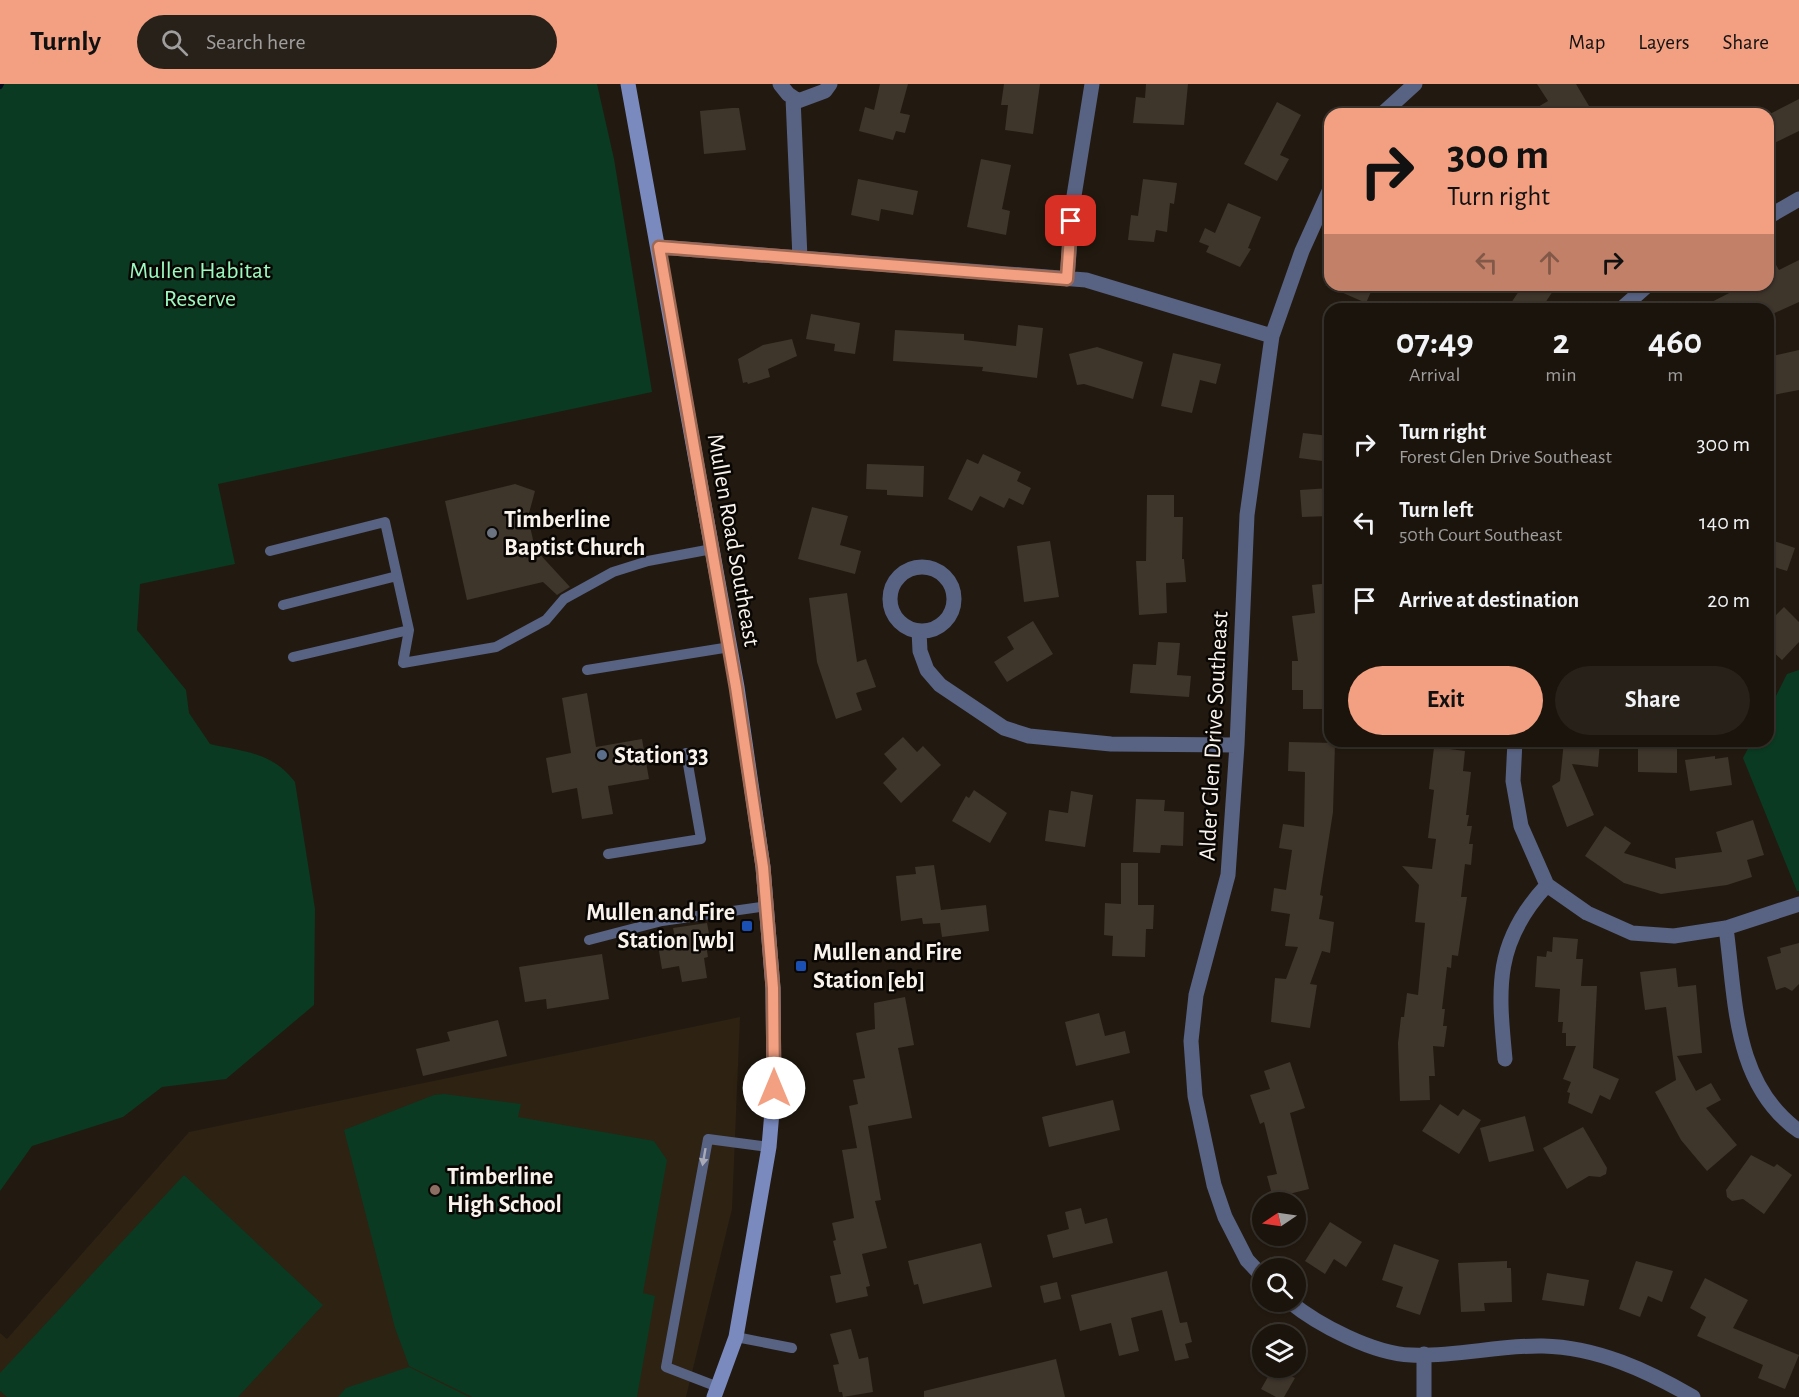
<!DOCTYPE html>
<html lang="en">
<head>
<meta charset="utf-8">
<style>
	:root { --surface:#1a140c; --page:#27211a; --text:#f1f3f6; --muted:#9f9e9d; --line:#38332d; --accent:#f2a081 }
	body { margin:0; font-family:"Alegreya Sans",sans-serif; background:var(--page); color:var(--text); height:100vh; display:flex; flex-direction:column; font-size:22px; white-space:nowrap }
	* { box-sizing:border-box; margin:0 }
	p { font-size:20px; color:var(--muted) }
	.icon { flex:none; width:33px; height:33px; fill:none; stroke:currentColor; stroke-width:2; stroke-linecap:round; stroke-linejoin:round }
	.map { position:relative; flex:1; overflow:hidden }
	.panel { position:absolute; left:1324px; top:219px; width:450px; height:444px; display:flex; flex-direction:column; background:var(--surface); border-radius:18px; box-shadow:0 2px 4px #0004,0 0 0 2px var(--line) }
	.panel>* { flex:none }
	.guide { position:absolute; left:1324px; top:24px; width:450px; height:183px; border-radius:18px; box-shadow:0 2px 4px #0004,0 0 0 2px var(--line); background:#f2a081; color:#111; overflow:hidden }
	.needle { width:39px; rotate:257deg }
	.controls { position:absolute; left:1252px; top:1108px; display:grid; gap:12px }
	.controls a { display:grid; place-items:center; width:54px; height:54px; border-radius:50%; background:var(--surface); box-shadow:0 2px 4px #0004,0 0 0 2px var(--line); font-size:30px }
	.pin { position:absolute; display:grid; place-items:center; width:51px; height:51px; color:#fff; margin:-26px; border-radius:12px; box-shadow:0 3px 9px #0006 }
	.me { position:absolute; width:66px; margin:-33px; rotate:0deg; stroke-linejoin:round; filter:drop-shadow(0 0 4px #0008) }
	.turn { display:flex; align-items:center; gap:21px; height:126px; padding:0 24px; font-size:27px }
	.turn .icon { width:78px; height:78px; stroke-width:2.5 }
	.turn b { display:block; font-size:42px; line-height:51px }
	.lanes { display:flex; align-items:center; height:57px; padding:0 24px; background:#0003; justify-content:center; gap:30px; direction:ltr }
	.lanes .off { opacity:.35 }
	.eta { display:flex; justify-content:space-evenly; align-items:center; height:102px; text-align:center }
	.eta b { font-size:36px; font-weight:600; line-height:42px }
	.primary-button { display:flex; gap:12px; margin-top:auto; padding:12px 24px }
	.primary-button a { flex:1; height:69px; border-radius:36px; background:var(--accent); color:#111; font-size:24px; font-weight:600; line-height:69px; text-align:center }
	.primary-button a+a { background:var(--page); color:var(--text) }
	ul { padding:0; list-style:none }
	li { display:flex; align-items:center; gap:18px; height:78px; padding:0 24px }
	li div { flex:1 }
	li b { display:block; font-size:22px }
	li em { font-style:normal }
	header { display:flex; align-items:center; gap:36px; box-sizing:border-box; height:84px; padding:0 30px; background:var(--accent); color:#111 }
	header strong { font-size:28px }
	nav { display:flex; gap:33px; margin-inline-start:auto; font-size:21px }
	.search { width:420px; height:54px; background:var(--page); display:flex; align-items:center; gap:15px; box-sizing:border-box; padding:0 21px; border-radius:33px; color:var(--muted); font-size:22px }
	.map>svg:first-child { display:block }
	.built { fill:#2e2212 }
	.green { fill:#0a3a22 }
	.lines { fill:none; stroke-linecap:round; stroke-linejoin:round }
	.stream { stroke:#000b20; stroke-width:6 }
	.building { fill:#3e352b }
	.lane { stroke:#586283; stroke-width:10 }
	.street { stroke:#586283; stroke-width:15 }
	.secondary { stroke:#7a8abf; stroke-width:15 }
	.oneway { fill:#a8aab8 }
	.route-casing { stroke:#9d6854; stroke-width:15 }
	.route { stroke:#f2a081; stroke-width:10 }
	.worship-dot { fill:#6b7280; stroke:#090603; stroke-width:2 }
	.service-dot { fill:#5c6f8a; stroke:#090603; stroke-width:2 }
	.transit-dot { fill:#1a4fb4; stroke:#090603; stroke-width:2 }
	.education-dot { fill:#8d6e63; stroke:#090603; stroke-width:2 }
	.labels { text-anchor:middle; stroke-width:5; stroke-linejoin:round; paint-order:stroke }
	.park-label { font-size:24px; fill:#9bfabf; stroke:#090603 }
	.poi-label { font-size:24px; font-weight:bold; fill:#f9f3ec; stroke:#090603; text-anchor:start }
	.street-label { font-size:24px; fill:#f9f3ec; stroke:#090603 }
</style>
</head>
<body>
<header>
<strong>Turnly</strong>
<div class="search"><svg class="icon" aria-label="search" viewBox="0 0 24 24"><circle cx="10" cy="10" r="6"/><path d="M15 15l6 6"/></svg>Search here</div>
<nav><a>Map</a><a>Layers</a><a>Share</a></nav>
</header>
<div class="map">
<svg width="1799" height="1313" viewBox="0 0 1799 1313">
	<rect width="100%" height="100%" fill="#221a10"/>
	<!-- built -->
	<path class="built" d="M 740,933 L 732,1125 L 686,1313 L 0,1313 L 0,1249 L 7,1255 L 189,1048 Z"/>
	<!-- green -->
	<path class="green" d="M 0,0 L 597,0 L 614,75 L 652,308 L 218,400 L 235,480 L 140,500 L 137,546 L 186,606 L 189,629 L 210,660 C 245,668 272,668 295,698 L 315,825 L 314,921 L 226,995 L 162,1003 L 123,1033 L 32,1062 L 0,1107 Z
		M 1799,586 L 1799,807 L 1797,807 L 1743,674 L 1752,657 L 1768,657 L 1769,626 L 1787,590 Z
		M 444,1010 L 521,1020 L 518,1033 L 654,1057 L 667,1076 L 643,1209 L 655,1212 L 637,1313 L 472,1313 L 409,1282 L 395,1244 L 344,1046 L 434,1011 Z
		M 184,1091 L 323,1221 L 238,1313 L 7,1313 L 0,1307 L 0,1289 Z
		M 409,1283 L 469,1313 L 338,1313 L 346,1304 Z"/>
	<g class="lines">
		<!-- stream -->
		<path class="stream" d="M 0,2 L 1,0"/>
	</g>
	<!-- building -->
	<path class="building" d="M 880,0 L 908,0 L 900,29 L 910,31 L 905,49 L 896,47 L 893,56 L 859,47 L 865,23 L 874,26 Z
		M 1004,0 L 1040,0 L 1033,50 L 1005,46 L 1008,21 L 1001,21 Z
		M 1146,0 L 1188,0 L 1184,41 L 1133,39 L 1136,13 L 1145,14 Z
		M 1537,0 L 1576,0 L 1589,22 L 1576,30 L 1526,30 L 1548,17 Z
		M 1799,15 L 1799,47 L 1768,62 L 1768,31 Z
		M 1277,18 L 1301,31 L 1280,71 L 1289,75 L 1277,97 L 1244,80 Z
		M 732,24 L 739,24 L 746,66 L 704,70 L 700,27 Z
		M 981,75 L 1011,81 L 1002,125 L 1010,127 L 1006,151 L 967,143 Z
		M 858,95 L 918,107 L 913,131 L 881,125 L 879,137 L 851,131 Z
		M 1143,95 L 1177,99 L 1174,120 L 1170,119 L 1167,148 L 1156,146 L 1154,158 L 1128,156 L 1131,131 L 1138,132 Z
		M 1228,119 L 1261,133 L 1248,164 L 1251,165 L 1240,183 L 1206,168 L 1209,162 L 1199,158 L 1205,144 L 1215,149 Z
		M 1768,167 L 1779,186 L 1799,176 L 1799,218 L 1768,232 L 1768,225 L 1698,225 L 1735,206 L 1732,201 L 1768,201 Z
		M 1325,201 L 1374,201 L 1366,219 Z
		M 1523,201 L 1557,201 L 1541,225 L 1507,225 Z
		M 811,230 L 860,239 L 855,270 L 834,267 L 835,260 L 806,255 Z
		M 1018,241 L 1043,244 L 1037,294 L 982,287 L 983,283 L 893,277 L 895,246 L 964,250 L 964,256 L 1016,262 Z
		M 792,255 L 797,272 L 768,285 L 770,293 L 748,300 L 747,298 L 743,299 L 738,275 L 763,261 Z
		M 1097,263 L 1143,278 L 1133,315 L 1084,300 L 1077,301 L 1069,270 Z
		M 1799,266 L 1799,306 L 1768,312 L 1768,273 Z
		M 1173,269 L 1221,280 L 1216,300 L 1200,296 L 1192,329 L 1161,322 Z
		M 1303,349 L 1330,352 L 1330,378 L 1299,374 Z
		M 983,370 L 1021,388 L 1017,397 L 1031,404 L 1023,421 L 1009,414 L 1004,424 L 980,412 L 972,427 L 948,415 L 967,375 L 978,380 Z
		M 867,380 L 924,382 L 923,413 L 887,411 L 887,406 L 866,405 Z
		M 515,400 L 535,407 L 528,433 L 535,465 L 570,503 L 557,511 L 543,498 L 467,516 L 445,417 Z
		M 1330,404 L 1330,432 L 1302,433 L 1300,406 Z
		M 1147,411 L 1174,411 L 1174,433 L 1183,433 L 1182,475 L 1184,475 L 1186,498 L 1166,499 L 1167,529 L 1139,531 L 1136,477 L 1146,477 Z
		M 812,423 L 848,432 L 840,461 L 861,467 L 855,490 L 798,475 Z
		M 1768,455 L 1795,464 L 1787,487 L 1768,481 Z
		M 1050,457 L 1059,513 L 1024,518 L 1017,462 Z
		M 1330,499 L 1330,625 L 1303,625 L 1303,606 L 1292,606 L 1292,577 L 1298,577 L 1292,532 L 1315,529 L 1312,501 Z
		M 847,509 L 857,578 L 866,575 L 876,603 L 856,609 L 862,626 L 836,635 L 817,578 L 809,514 Z
		M 1784,523 L 1799,538 L 1799,558 L 1782,576 L 1768,563 L 1768,539 Z
		M 1033,537 L 1053,570 L 1007,598 L 994,578 L 1014,565 L 1007,553 Z
		M 1158,558 L 1180,559 L 1177,591 L 1191,592 L 1189,613 L 1130,609 L 1133,580 L 1156,581 Z
		M 587,609 L 596,663 L 642,655 L 649,695 L 608,702 L 613,730 L 582,735 L 577,704 L 552,709 L 546,674 L 571,669 L 562,614 Z
		M 903,653 L 917,668 L 923,662 L 941,681 L 901,719 L 883,699 L 897,685 L 884,670 Z
		M 1564,657 L 1600,657 L 1598,683 L 1572,680 L 1594,731 L 1567,743 L 1552,702 L 1560,697 Z
		M 1638,657 L 1658,657 L 1658,664 L 1677,664 L 1677,689 L 1638,688 Z
		M 1289,658 L 1335,659 L 1333,728 L 1320,811 L 1323,812 L 1319,835 L 1334,838 L 1330,869 L 1322,867 L 1310,900 L 1317,901 L 1310,944 L 1271,938 L 1275,894 L 1286,895 L 1298,863 L 1285,862 L 1290,830 L 1271,827 L 1274,804 L 1286,806 L 1292,766 L 1279,764 L 1283,740 L 1304,743 L 1305,688 L 1288,687 Z
		M 1434,663 L 1465,667 L 1463,687 L 1471,688 L 1466,731 L 1469,731 L 1467,742 L 1472,742 L 1469,760 L 1473,760 L 1471,781 L 1465,780 L 1461,813 L 1467,813 L 1458,872 L 1452,871 L 1451,884 L 1447,883 L 1442,925 L 1445,925 L 1443,942 L 1447,942 L 1444,963 L 1433,962 L 1435,992 L 1429,992 L 1430,1016 L 1400,1017 L 1398,959 L 1401,933 L 1404,933 L 1407,909 L 1418,911 L 1425,839 L 1415,838 L 1419,801 L 1402,782 L 1432,785 L 1436,755 L 1428,754 L 1434,706 L 1429,705 Z
		M 1715,672 L 1715,675 L 1728,673 L 1732,701 L 1690,707 L 1685,676 Z
		M 974,706 L 1007,729 L 990,759 L 952,737 L 966,712 L 969,714 Z
		M 1071,707 L 1093,711 L 1085,763 L 1045,757 L 1049,726 L 1068,729 Z
		M 1136,715 L 1165,716 L 1164,727 L 1184,728 L 1183,762 L 1161,761 L 1160,769 L 1133,768 Z
		M 1753,736 L 1764,771 L 1747,776 L 1752,793 L 1727,801 L 1661,810 L 1624,799 L 1585,772 L 1605,742 L 1631,759 L 1624,769 L 1676,785 L 1675,774 L 1722,768 L 1716,748 Z
		M 1121,779 L 1138,779 L 1138,821 L 1154,821 L 1153,845 L 1146,845 L 1145,873 L 1112,872 L 1113,852 L 1104,851 L 1105,819 L 1121,820 Z
		M 934,781 L 941,826 L 986,821 L 989,847 L 942,853 L 940,839 L 923,840 L 922,834 L 901,837 L 896,792 L 916,790 L 915,783 Z
		M 707,839 L 711,860 L 706,861 L 708,873 L 704,874 L 707,894 L 682,898 L 679,882 L 662,885 L 658,861 L 676,858 L 673,844 Z
		M 1553,853 L 1578,855 L 1576,875 L 1583,875 L 1581,902 L 1597,902 L 1593,984 L 1619,995 L 1610,1016 L 1600,1011 L 1592,1030 L 1568,1019 L 1570,1009 L 1567,1008 L 1571,998 L 1563,995 L 1576,962 L 1566,962 L 1566,949 L 1562,949 L 1563,938 L 1558,938 L 1560,905 L 1535,903 L 1537,872 L 1546,873 L 1547,867 L 1552,868 Z
		M 1799,859 L 1799,900 L 1792,907 L 1785,903 L 1776,906 L 1767,873 L 1781,869 L 1780,864 Z
		M 602,870 L 609,915 L 547,925 L 546,915 L 525,918 L 519,883 Z
		M 1676,884 L 1678,903 L 1696,901 L 1702,969 L 1677,972 L 1696,1007 L 1711,999 L 1721,1016 L 1706,1024 L 1737,1061 L 1707,1087 L 1681,1056 L 1655,1008 L 1676,996 L 1666,923 L 1645,926 L 1640,888 Z
		M 905,913 L 914,961 L 898,964 L 912,1034 L 868,1042 L 881,1116 L 875,1117 L 887,1164 L 862,1170 L 870,1202 L 866,1203 L 868,1212 L 836,1219 L 830,1192 L 841,1190 L 833,1157 L 836,1156 L 832,1139 L 854,1134 L 842,1066 L 857,1064 L 849,1022 L 858,1020 L 853,996 L 865,994 L 856,949 L 875,945 L 874,919 Z
		M 1099,929 L 1105,952 L 1125,947 L 1130,969 L 1076,982 L 1065,938 Z
		M 498,936 L 507,972 L 423,992 L 416,965 L 450,957 L 447,948 Z
		M 1290,978 L 1305,1024 L 1290,1029 L 1309,1105 L 1273,1114 L 1267,1092 L 1277,1090 L 1264,1038 L 1260,1040 L 1250,1011 L 1270,1005 L 1264,987 Z
		M 1113,1016 L 1120,1046 L 1049,1063 L 1042,1033 Z
		M 1440,1020 L 1458,1032 L 1463,1025 L 1481,1036 L 1459,1070 L 1422,1047 Z
		M 1525,1032 L 1534,1067 L 1489,1078 L 1480,1044 Z
		M 1583,1043 L 1607,1084 L 1606,1090 L 1600,1093 L 1589,1092 L 1567,1105 L 1543,1064 Z
		M 1751,1071 L 1774,1083 L 1777,1080 L 1792,1091 L 1764,1130 L 1743,1115 L 1732,1117 L 1727,1113 L 1726,1106 Z
		M 1081,1124 L 1085,1140 L 1107,1134 L 1113,1159 L 1053,1174 L 1047,1151 L 1069,1145 L 1065,1128 Z
		M 1330,1138 L 1362,1158 L 1346,1183 L 1334,1175 L 1325,1190 L 1305,1177 Z
		M 981,1159 L 992,1203 L 923,1220 L 918,1200 L 914,1201 L 908,1177 Z
		M 1394,1160 L 1439,1176 L 1420,1231 L 1396,1223 L 1403,1203 L 1382,1196 Z
		M 1507,1177 L 1507,1184 L 1511,1184 L 1512,1218 L 1484,1219 L 1485,1227 L 1461,1228 L 1458,1179 Z
		M 1636,1177 L 1673,1187 L 1662,1218 L 1648,1212 L 1640,1233 L 1619,1225 Z
		M 1167,1187 L 1180,1239 L 1187,1238 L 1192,1258 L 1185,1260 L 1189,1274 L 1175,1277 L 1162,1226 L 1131,1234 L 1139,1267 L 1119,1272 L 1111,1239 L 1080,1247 L 1071,1211 Z
		M 1547,1189 L 1589,1196 L 1584,1222 L 1542,1216 Z
		M 1705,1194 L 1748,1216 L 1733,1244 L 1799,1271 L 1785,1305 L 1758,1294 L 1763,1281 L 1697,1252 L 1706,1233 L 1690,1224 Z
		M 1057,1198 L 1061,1215 L 1044,1219 L 1040,1202 Z
		M 851,1245 L 859,1275 L 868,1273 L 873,1308 L 843,1313 L 842,1308 L 839,1308 L 833,1281 L 839,1280 L 830,1250 Z
		M 1056,1275 L 1065,1313 L 924,1313 L 924,1307 Z
		M 1273,1284 L 1295,1294 L 1284,1313 L 1276,1313 L 1261,1305 Z"/>
	<g class="lines">
		<!-- lane -->
		<path class="lane" d="M 270,467 L 385,438 L 409,546 L 403,579 L 496,563 L 546,536 L 564,515 L 613,488 L 648,477 L 712,465
			M 283,521 L 397,492
			M 293,573 L 409,546
			M 587,586 L 730,563
			M 608,770 L 701,755 L 686,669
			M 589,856 L 662,837 L 767,822
			M 736,1253 L 792,1264
			M 718,1303 L 666,1283 L 708,1055 L 769,1063"/>
		<!-- street -->
		<path class="street" d="M 780,0 L 788,10 L 798,17 L 825,7 L 830,0
			M 793,14 L 800,174
			M 1382,30 L 1415,0
			M 1768,133 L 1799,115
			M 659,163 L 1086,196 L 1272,252
			M 1067,195 L 1073,118 L 1092,0
			M 1621,225 L 1648,201
			M890 515a32 32 0 1 1 64 0a32 32 0 1 1-64 0Z
			M 919,547 L 920,567 L 927,586 L 940,601 L 1004,644 L 1029,652 L 1111,660 L 1237,661
			M 1515,657 L 1513,697 L 1521,742 L 1547,801 L 1587,829 L 1632,849 L 1674,852 L 1726,844 L 1799,820
			M 1726,844 C 1736,917 1733,1000 1799,1047
			M 1505,975 C 1498,903 1494,858 1547,801
			M 1263,1193 L 1247,1176 L 1225,1133 L 1214,1101 L 1195,1012 L 1191,957 L 1196,911 L 1228,791 L 1237,661 L 1247,431 L 1272,252 L 1302,167 L 1330,105
			M 1290,1218 C 1318,1241 1374,1270 1411,1271 C 1455,1273 1499,1261 1543,1262 C 1597,1263 1648,1287 1693,1313
			M 1424,1313 L 1424,1270"/>
		<!-- secondary -->
		<path class="secondary" d="M 628,0 L 737,603 L 763,783 L 773,904 L 774,1004 L 769,1063 L 736,1253 L 714,1313"/>
	</g>
	<!-- one-way arrows -->
	<defs><path id="oneway-solid" d="M-6-.8H1V-3.2L6.5 0L1 3.2V.8H-6Z" transform="scale(1.5)"/></defs>
	<use class="oneway" href="#oneway-solid" transform="translate(704 1073) rotate(100)"/>
	<g class="lines">
		<!-- route casing -->
		<g class="route-casing">
			<path id="route" d="M 774,1004 L 773,904 L 763,783 L 736,603 L 659,163 L 1067,195 L 1071,137"/>
		</g>
		<!-- route -->
		<use href="#route" class="route"/>
	</g>
	<!-- markers -->
	<circle class="worship-dot" cx="492" cy="449" r="6"/>
	<circle class="service-dot" cx="602" cy="671" r="6"/>
	<g class="transit-dot">
		<rect x="741" y="836" width="12" height="12" rx="3"/>
		<rect x="795" y="876" width="12" height="12" rx="3"/>
	</g>
	<circle class="education-dot" cx="435" cy="1106" r="6"/>
	<g class="labels">
		<!-- park labels -->
		<g class="park-label">
			<text x="200" y="194">Mullen Habitat<tspan x="200" dy="28">Reserve</tspan></text>
		</g>
		<!-- poi labels -->
		<g class="poi-label">
			<text x="504" y="443">Timberline<tspan x="504" dy="28">Baptist Church</tspan></text>
			<text x="614" y="679">Station 33</text>
			<text x="735" y="836" text-anchor="end">Mullen and Fire<tspan x="735" dy="28">Station [wb]</tspan></text>
			<text x="813" y="876">Mullen and Fire<tspan x="813" dy="28">Station [eb]</tspan></text>
			<text x="447" y="1100">Timberline<tspan x="447" dy="28">High School</tspan></text>
		</g>
		<!-- street labels -->
		<g class="street-label">
			<text transform="translate(734 456) rotate(80)" y="8">Mullen Road Southeast</text>
			<text transform="translate(1213 652) rotate(-87)" y="8">Alder Glen Drive Southeast</text>
		</g>
	</g>
</svg>
<div class="controls">
<a><svg class="needle" viewBox="-14 -14 28 28"><path d="M0-13l5 13h-10z" fill="#e53935"/><path d="M0 13l5-13h-10z" fill="#9f9e9d"/></svg></a>
<a><svg class="icon" aria-label="search" viewBox="0 0 24 24"><circle cx="10" cy="10" r="6"/><path d="M15 15l6 6"/></svg></a>
<a><svg class="icon" aria-label="layers" viewBox="0 0 24 24"><path d="M12 4l9 5-9 5-9-5zM3 14l9 5 9-5"/></svg></a>
</div>
<div class="pin" style="left:1071px;top:137px;background:#d93025"><svg class="icon" aria-label="arrive" viewBox="0 0 24 24"><path d="M6 21V4h12l-3 4 3 4H6"/></svg></div>
<svg class="me" style="left:774px;top:1004px" viewBox="-20 -20 40 40"><circle r="19" fill="#fff"/><path d="M0-13L10 11 0 6-10 11z" fill="#f2a081"/></svg>
<div class="guide">
<div class="turn"><svg class="icon" aria-label="right" viewBox="0 0 24 24"><path d="M7 20v-9h11M14 6l5 5-5 5"/></svg><div><b>300 m</b>Turn right</div></div>
<div class="lanes"><svg class="icon off" aria-label="left" viewBox="0 0 24 24"><path d="M17 20v-9H6M10 6l-5 5 5 5"/></svg><svg class="icon off" aria-label="ahead" viewBox="0 0 24 24"><path d="M12 20V5M6 11l6-6 6 6"/></svg><svg class="icon" aria-label="right" viewBox="0 0 24 24"><path d="M7 20v-9h11M14 6l5 5-5 5"/></svg></div>
</div>
<section class="panel">
<div class="eta">
<div><b>07:49</b><p>Arrival</p></div>
<div><b>2</b><p>min</p></div>
<div><b>460</b><p>m</p></div>
</div>
<ul>
<li><svg class="icon" aria-label="right" viewBox="0 0 24 24"><path d="M7 20v-9h11M14 6l5 5-5 5"/></svg><div><b>Turn right</b><p>Forest Glen Drive Southeast</p></div><em>300 m</em></li>
<li><svg class="icon" aria-label="left" viewBox="0 0 24 24"><path d="M17 20v-9H6M10 6l-5 5 5 5"/></svg><div><b>Turn left</b><p>50th Court Southeast</p></div><em>140 m</em></li>
<li><svg class="icon" aria-label="arrive" viewBox="0 0 24 24"><path d="M6 21V4h12l-3 4 3 4H6"/></svg><div><b>Arrive at destination</b></div><em>20 m</em></li>
</ul>
<div class="primary-button"><a>Exit</a><a>Share</a></div>
</section>
</div>
</body>
</html>
